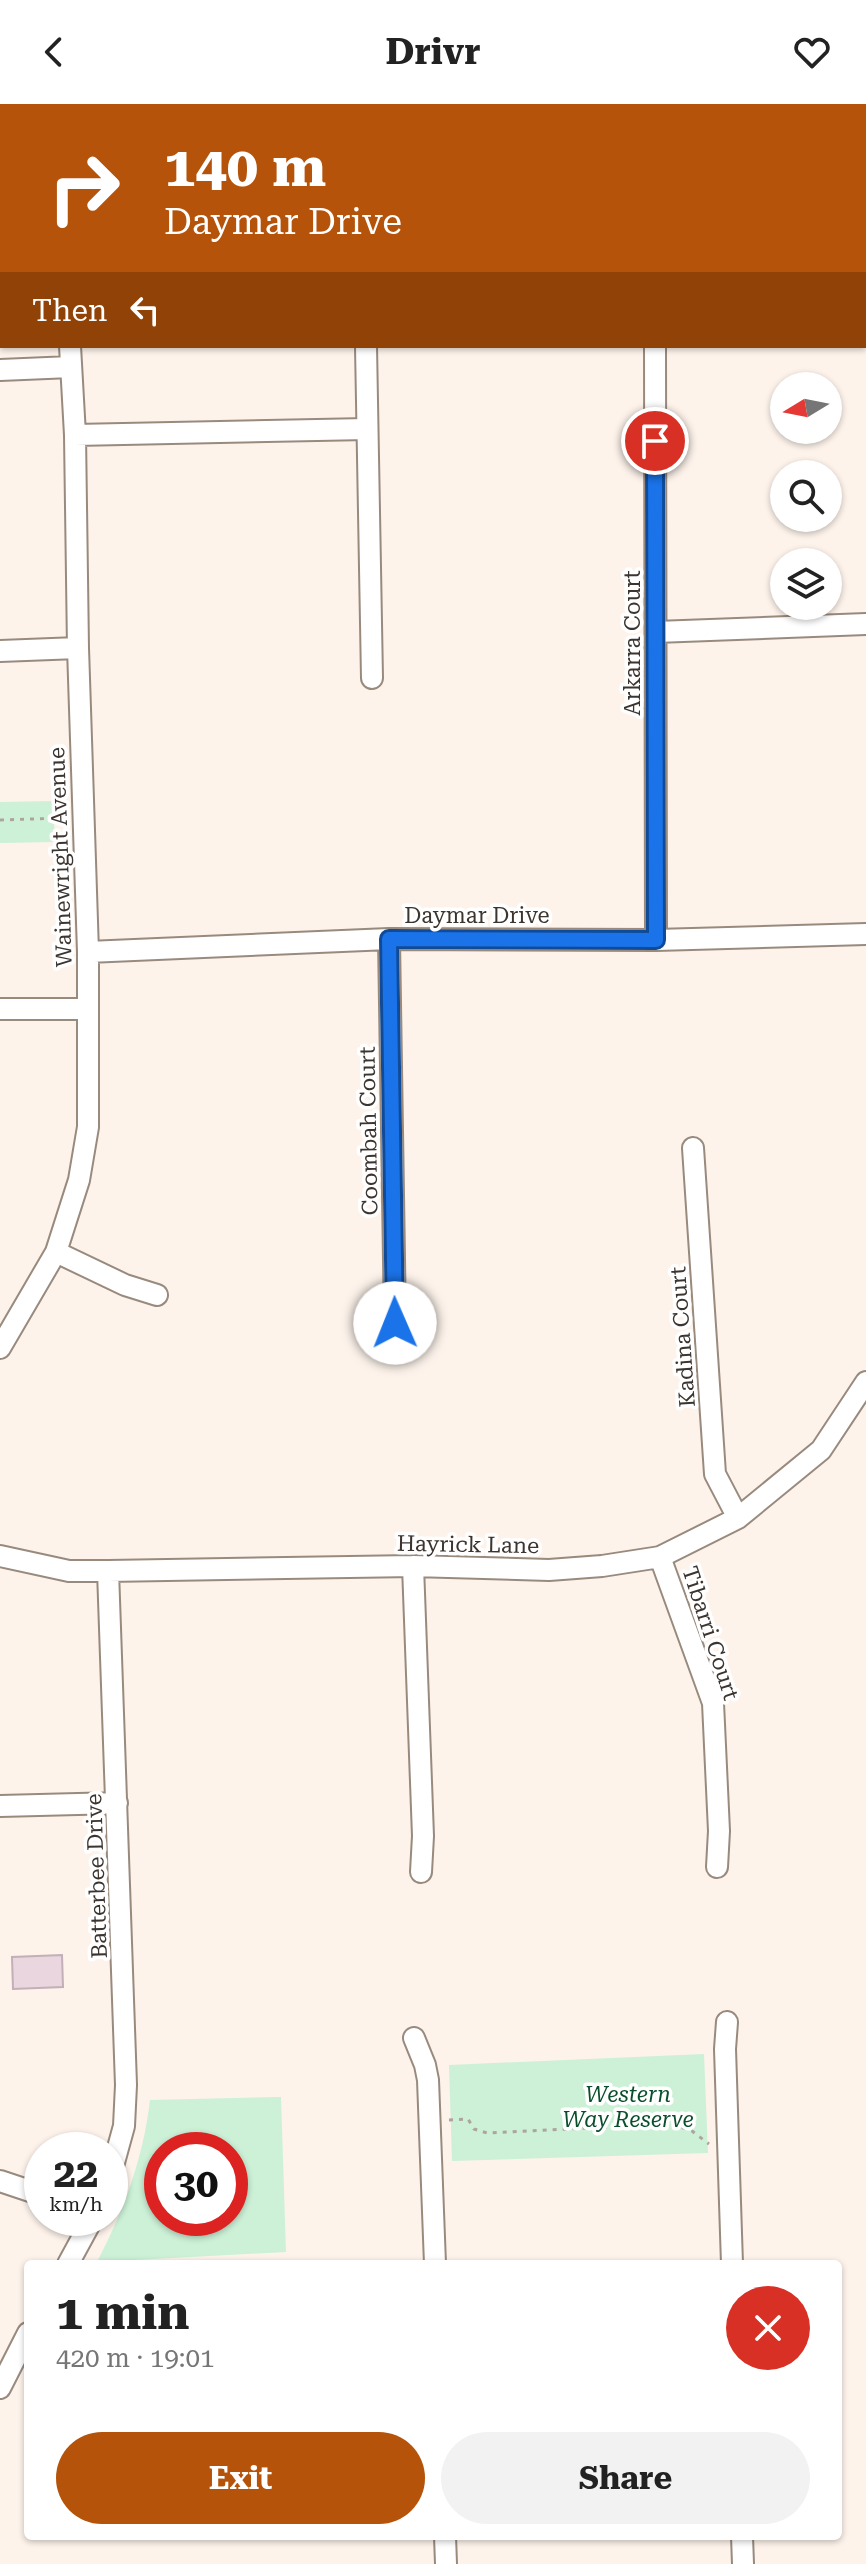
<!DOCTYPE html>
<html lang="en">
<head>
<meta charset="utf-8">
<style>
	:root { --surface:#fff; --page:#f2f2f2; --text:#222; --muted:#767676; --accent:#b45309 }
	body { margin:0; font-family:"Roboto Serif",serif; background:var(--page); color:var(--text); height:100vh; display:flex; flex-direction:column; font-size:30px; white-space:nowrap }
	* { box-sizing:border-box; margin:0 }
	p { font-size:26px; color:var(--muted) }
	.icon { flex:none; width:44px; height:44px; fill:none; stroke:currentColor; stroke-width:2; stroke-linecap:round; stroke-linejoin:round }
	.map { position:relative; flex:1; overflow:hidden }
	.panel { position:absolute; left:24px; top:2156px; width:818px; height:280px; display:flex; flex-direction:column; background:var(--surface); border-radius:8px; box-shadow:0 2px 6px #0004 }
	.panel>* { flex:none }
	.banner { position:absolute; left:0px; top:0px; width:866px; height:244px; box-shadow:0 2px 6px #0004; background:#b45309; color:#fff; overflow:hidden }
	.needle { width:52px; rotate:260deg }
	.controls { position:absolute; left:770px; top:268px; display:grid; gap:16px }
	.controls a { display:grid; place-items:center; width:72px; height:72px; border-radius:50%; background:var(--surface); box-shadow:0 2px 6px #0004; font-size:40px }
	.speed { position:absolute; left:24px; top:2028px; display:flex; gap:16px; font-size:40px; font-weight:700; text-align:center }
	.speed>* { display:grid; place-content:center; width:104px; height:104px; border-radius:50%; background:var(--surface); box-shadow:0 2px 6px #0004; line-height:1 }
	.speed small { font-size:20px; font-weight:400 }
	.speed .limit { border:12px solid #d22; background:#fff; color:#111 }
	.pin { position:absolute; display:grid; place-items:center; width:68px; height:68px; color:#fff; margin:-34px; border:4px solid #fff; border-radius:50%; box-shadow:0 2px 8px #0007 }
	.me { position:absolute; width:88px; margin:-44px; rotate:359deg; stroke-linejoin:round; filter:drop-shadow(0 0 6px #0008) }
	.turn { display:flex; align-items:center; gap:28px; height:168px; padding:0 32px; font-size:36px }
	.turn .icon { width:104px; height:104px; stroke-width:2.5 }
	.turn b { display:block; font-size:56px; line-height:68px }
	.then { display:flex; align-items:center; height:76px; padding:0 32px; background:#0003; gap:16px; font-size:30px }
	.round { display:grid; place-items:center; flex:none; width:84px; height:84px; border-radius:42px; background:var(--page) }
	.summary { display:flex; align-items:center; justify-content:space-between; height:136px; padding:0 32px }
	h1 { font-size:48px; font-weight:700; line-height:60px }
	.action { display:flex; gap:16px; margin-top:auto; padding:16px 32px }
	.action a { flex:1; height:92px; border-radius:48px; background:var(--accent); color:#fff; font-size:32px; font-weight:700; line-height:92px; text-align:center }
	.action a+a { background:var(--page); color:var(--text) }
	header { display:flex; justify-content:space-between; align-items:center; height:104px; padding:0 32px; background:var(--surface); font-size:36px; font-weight:700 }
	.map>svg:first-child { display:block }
	.green { fill:#ccf1d7; fill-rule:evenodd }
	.building { fill:#ead6de; stroke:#c3afb7; stroke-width:2 }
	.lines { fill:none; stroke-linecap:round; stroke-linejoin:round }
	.street-casing { stroke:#998a7e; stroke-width:24 }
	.path { stroke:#ada49e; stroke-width:3; stroke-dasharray:4 6; stroke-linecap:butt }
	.street { stroke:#fff; stroke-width:20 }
	.route-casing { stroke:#114b97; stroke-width:20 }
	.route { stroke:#1a73e8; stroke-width:14 }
	.labels { text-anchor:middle; stroke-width:7; stroke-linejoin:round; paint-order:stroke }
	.street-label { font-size:22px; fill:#3b342f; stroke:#fff }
	.park-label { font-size:22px; font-style:italic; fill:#0a4f2c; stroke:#fff }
</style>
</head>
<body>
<header><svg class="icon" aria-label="back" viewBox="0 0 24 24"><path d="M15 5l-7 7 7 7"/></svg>Drivr<svg class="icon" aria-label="heart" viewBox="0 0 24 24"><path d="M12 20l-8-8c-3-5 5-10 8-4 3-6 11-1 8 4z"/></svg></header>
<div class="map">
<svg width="866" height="2460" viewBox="0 0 866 2460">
	<rect width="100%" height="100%" fill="#fdf3eb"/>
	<!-- green -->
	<path class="green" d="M 53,697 L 55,738 L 0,739 L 0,698 Z
		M 704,1950 L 708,2049 L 452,2057 L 449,1961 Z
		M 281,1993 L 286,2148 L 97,2158 C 124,2106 143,2055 150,1996 ZM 162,2046 L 230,2046 L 230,2114 L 162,2114 Z"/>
	<!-- building -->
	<path class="building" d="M 62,1851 L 63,1883 L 13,1885 L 12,1853 Z"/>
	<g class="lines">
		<!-- street casing -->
		<g class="street-casing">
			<path id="street" d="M 56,0 L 56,2
				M 648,0 L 648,2
				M 366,242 L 372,574
				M 655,242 L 656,836
				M 0,266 L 71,263
				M 75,331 L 367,325
				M 656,528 L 866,520
				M 0,547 L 78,544
				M 389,835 L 395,1219
				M 88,848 L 389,835 L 656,836 L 866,830
				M 0,905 L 87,905
				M 693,1044 L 715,1370 L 738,1414
				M 56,1148 L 125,1181 L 157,1191
				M 0,1244 L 56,1148 L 79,1076 L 88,1023 L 88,848 L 78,544 L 75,331 L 70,242
				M 0,1452 L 69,1467 L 108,1467 L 413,1462 L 549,1466 L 602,1462 L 660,1453 L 738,1414 L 821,1346 L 866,1278
				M 660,1453 L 713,1599 L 719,1727 L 717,1763
				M 413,1462 L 423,1732 L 421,1768
				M 108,1467 L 126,1981 L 124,2022 L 110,2073
				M 0,1702 L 117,1699
				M 727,1918 L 725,1945 L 732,2160
				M 414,1934 L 425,1961 L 428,1976 L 435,2160
				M 0,2077 L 42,2091
				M 68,2160 L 93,2114
				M 0,2284 L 28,2229
				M 445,2432 L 446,2460
				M 742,2432 L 743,2460"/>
		</g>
		<!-- path -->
		<path class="path" d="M 0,716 L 64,714
			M 449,2016 L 468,2015 L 474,2025 L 487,2029 L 672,2020 L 692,2027 L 709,2040"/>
		<!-- street -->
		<use href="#street" class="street"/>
	</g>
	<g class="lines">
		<!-- route casing -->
		<g class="route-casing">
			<path id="route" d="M 395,1219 L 389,835 L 656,836 L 655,337"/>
		</g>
		<!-- route -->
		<use href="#route" class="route"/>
	</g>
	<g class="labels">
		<!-- street labels -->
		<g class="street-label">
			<text transform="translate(632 539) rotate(-90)" y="8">Arkarra Court</text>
			<text transform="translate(60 753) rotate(-92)" y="8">Wainewright Avenue</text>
			<text x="477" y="819">Daymar Drive</text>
			<text transform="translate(368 1027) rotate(-91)" y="8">Coombah Court</text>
			<text transform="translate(682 1233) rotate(-94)" y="8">Kadina Court</text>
			<text transform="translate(468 1440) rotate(1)" y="8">Hayrick Lane</text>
			<text transform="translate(711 1529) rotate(72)" y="8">Tibarri Court</text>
			<text transform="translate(96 1772) rotate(-92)" y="8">Batterbee Drive</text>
		</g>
		<!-- park labels -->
		<g class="park-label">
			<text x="628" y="1998">Western<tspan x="628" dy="25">Way Reserve</tspan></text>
		</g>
	</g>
</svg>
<div class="controls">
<a><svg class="needle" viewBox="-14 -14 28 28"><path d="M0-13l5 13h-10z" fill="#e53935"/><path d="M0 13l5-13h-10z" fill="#767676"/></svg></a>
<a><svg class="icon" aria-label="search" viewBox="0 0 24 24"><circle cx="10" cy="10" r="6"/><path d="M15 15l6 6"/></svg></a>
<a><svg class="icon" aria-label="layers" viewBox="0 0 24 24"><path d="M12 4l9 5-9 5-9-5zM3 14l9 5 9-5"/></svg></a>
</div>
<div class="speed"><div>22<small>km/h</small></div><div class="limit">30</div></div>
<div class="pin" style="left:655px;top:337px;background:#d93025"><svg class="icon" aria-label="arrive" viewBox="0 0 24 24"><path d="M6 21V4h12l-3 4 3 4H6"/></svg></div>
<svg class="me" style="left:395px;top:1219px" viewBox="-20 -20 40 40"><circle r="19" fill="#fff"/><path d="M0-13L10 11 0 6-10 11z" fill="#1a73e8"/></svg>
<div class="banner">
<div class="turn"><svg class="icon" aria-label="right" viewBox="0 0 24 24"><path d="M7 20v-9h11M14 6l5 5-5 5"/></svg><div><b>140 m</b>Daymar Drive</div></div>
<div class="then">Then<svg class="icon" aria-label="left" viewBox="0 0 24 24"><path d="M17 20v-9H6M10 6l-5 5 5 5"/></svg></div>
</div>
<section class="panel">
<div class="summary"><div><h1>1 min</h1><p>420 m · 19:01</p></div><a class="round" style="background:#d93025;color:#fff"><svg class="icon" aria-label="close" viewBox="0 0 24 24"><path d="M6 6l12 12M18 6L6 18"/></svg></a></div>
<div class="action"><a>Exit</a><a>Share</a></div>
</section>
</div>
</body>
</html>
